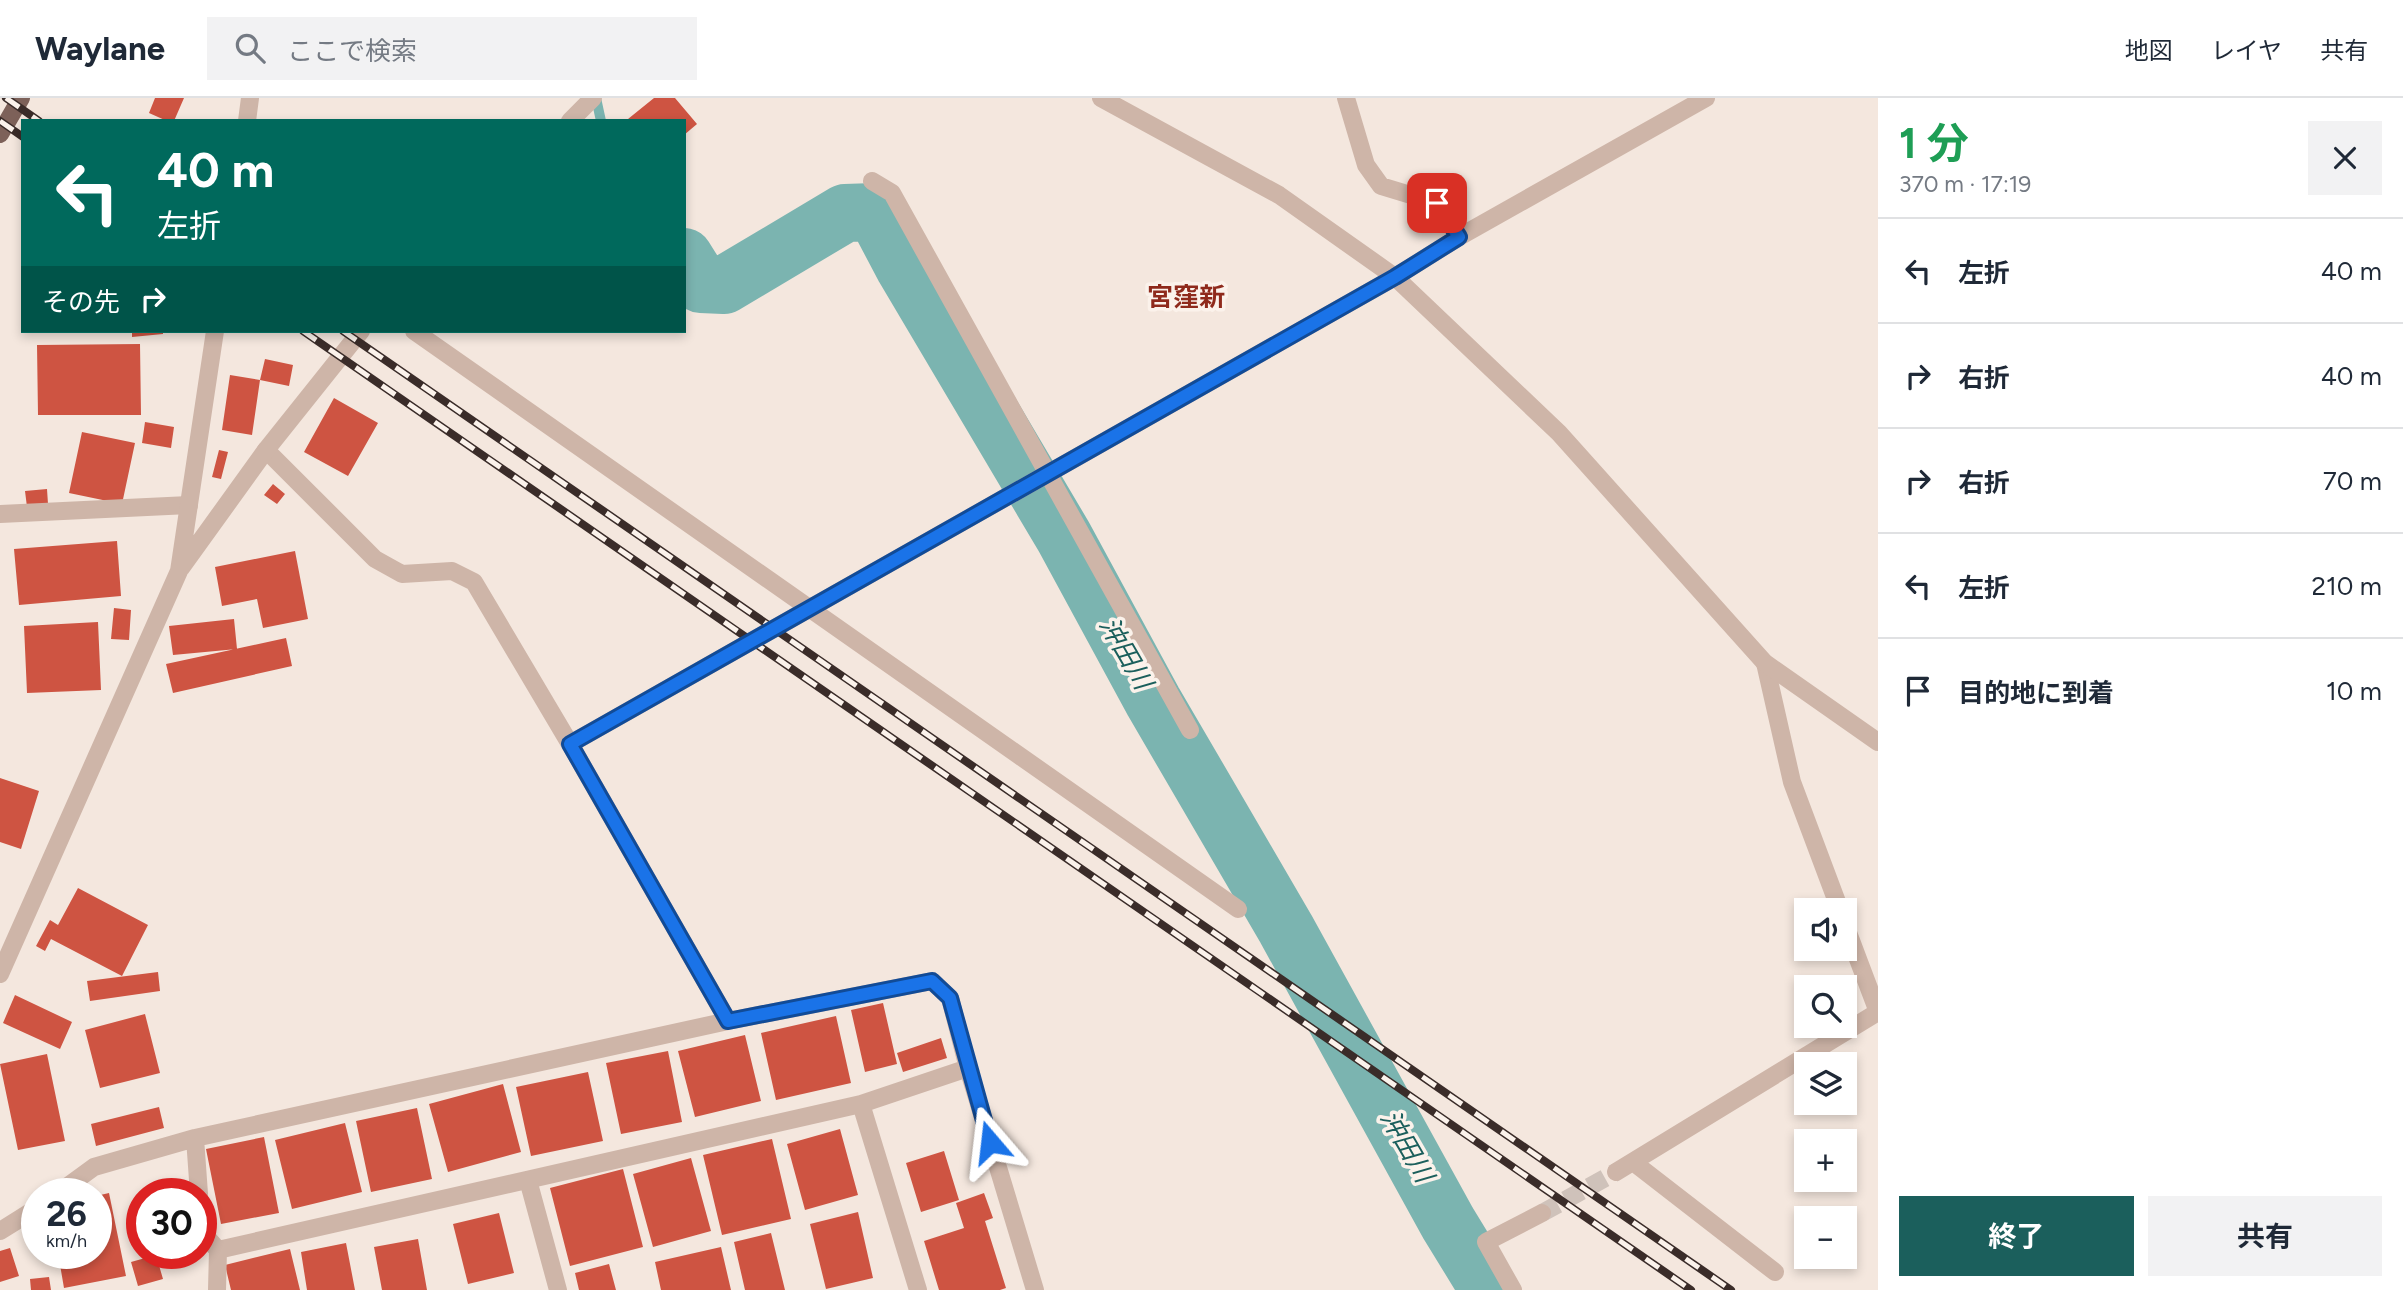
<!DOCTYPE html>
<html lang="ja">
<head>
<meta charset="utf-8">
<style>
	:root { --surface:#fff; --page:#f2f2f3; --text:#1f2937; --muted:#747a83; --line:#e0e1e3; --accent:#1b5f5c }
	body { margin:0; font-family:Figtree,"Noto Sans JP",sans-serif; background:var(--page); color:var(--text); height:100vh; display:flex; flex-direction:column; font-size:26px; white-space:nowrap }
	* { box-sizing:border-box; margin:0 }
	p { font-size:23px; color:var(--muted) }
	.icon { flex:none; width:38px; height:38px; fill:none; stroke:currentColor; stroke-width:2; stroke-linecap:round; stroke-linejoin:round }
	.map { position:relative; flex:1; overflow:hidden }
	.details { display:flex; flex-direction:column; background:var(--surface); width:525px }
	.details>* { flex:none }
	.guide { position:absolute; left:21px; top:21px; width:665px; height:214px; border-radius:0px; box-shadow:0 4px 10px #0003; background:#00695c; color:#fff; overflow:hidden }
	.buttons { position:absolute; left:1794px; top:800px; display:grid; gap:14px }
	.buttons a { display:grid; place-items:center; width:63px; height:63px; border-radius:0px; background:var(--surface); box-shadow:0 4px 10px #0003; font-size:35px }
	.speed { position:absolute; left:21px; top:1080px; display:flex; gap:14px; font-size:35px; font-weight:700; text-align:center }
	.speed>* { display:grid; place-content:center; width:91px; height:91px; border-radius:50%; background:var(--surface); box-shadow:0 4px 10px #0003; line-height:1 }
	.speed small { font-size:18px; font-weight:400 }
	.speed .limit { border:10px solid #d22; background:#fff; color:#111 }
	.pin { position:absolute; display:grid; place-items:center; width:60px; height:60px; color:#fff; margin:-30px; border-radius:14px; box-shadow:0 4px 10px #0006 }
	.me { position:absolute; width:77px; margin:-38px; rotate:343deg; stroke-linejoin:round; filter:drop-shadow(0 0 5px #0008) }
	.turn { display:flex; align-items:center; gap:24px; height:147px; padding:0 21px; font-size:32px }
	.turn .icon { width:91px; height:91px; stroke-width:2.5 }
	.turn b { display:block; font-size:49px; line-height:60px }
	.then { display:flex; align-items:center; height:66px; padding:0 21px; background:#0003; gap:14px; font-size:26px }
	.round { display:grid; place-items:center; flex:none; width:74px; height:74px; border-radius:0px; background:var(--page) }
	.headline { display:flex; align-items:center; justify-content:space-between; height:119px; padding:0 21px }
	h1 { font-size:42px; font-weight:700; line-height:52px; color:#1e9e55 }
	.cta { display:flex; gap:14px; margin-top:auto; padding:14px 21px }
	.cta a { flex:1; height:80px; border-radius:0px; background:var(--accent); color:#fff; font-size:28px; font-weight:700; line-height:80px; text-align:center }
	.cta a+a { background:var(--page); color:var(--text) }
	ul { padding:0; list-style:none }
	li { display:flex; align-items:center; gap:21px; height:105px; padding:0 21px; border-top:2px solid var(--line) }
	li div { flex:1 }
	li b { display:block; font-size:26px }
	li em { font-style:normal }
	header { display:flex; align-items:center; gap:42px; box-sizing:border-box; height:98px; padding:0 35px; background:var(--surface); border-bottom:2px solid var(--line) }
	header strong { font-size:33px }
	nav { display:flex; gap:38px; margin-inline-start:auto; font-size:24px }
	.search { width:490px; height:63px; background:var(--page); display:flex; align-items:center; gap:18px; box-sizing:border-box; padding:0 24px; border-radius:0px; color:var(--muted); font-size:26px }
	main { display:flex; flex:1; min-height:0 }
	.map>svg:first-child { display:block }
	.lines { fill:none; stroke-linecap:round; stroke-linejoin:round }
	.stream { stroke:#7bb4b0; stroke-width:10 }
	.river { stroke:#7bb4b0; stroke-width:58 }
	.building { fill:#ce5442 }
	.minor-tunnel { stroke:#cfc2ba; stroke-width:18; stroke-dasharray:18 9; stroke-linecap:butt }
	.minor { stroke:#ceb5a8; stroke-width:18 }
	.tertiary { stroke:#ceb5a8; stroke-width:18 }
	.primary { stroke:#7d6159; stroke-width:18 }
	.rail-casing { stroke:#3a2c29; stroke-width:8 }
	.rail { stroke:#fbf2eb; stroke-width:5; stroke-dasharray:16; stroke-linecap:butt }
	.route-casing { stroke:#114b97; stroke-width:18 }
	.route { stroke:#1a73e8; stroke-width:12 }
	.labels { text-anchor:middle; stroke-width:7; stroke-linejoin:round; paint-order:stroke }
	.neighbourhood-label { font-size:26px; font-weight:bold; fill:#8f2a1c; stroke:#fbf2eb }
	.water-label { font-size:26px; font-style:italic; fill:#1b5f5c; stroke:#fbf2eb }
</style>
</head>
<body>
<header>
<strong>Waylane</strong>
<div class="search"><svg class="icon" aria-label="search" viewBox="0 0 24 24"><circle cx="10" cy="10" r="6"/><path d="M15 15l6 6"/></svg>ここで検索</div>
<nav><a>地図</a><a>レイヤ</a><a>共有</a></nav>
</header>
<main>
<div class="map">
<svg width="1878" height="1192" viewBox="0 0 1878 1192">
	<rect width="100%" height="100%" fill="#f4e7de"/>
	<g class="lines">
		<!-- stream -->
		<path class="stream" d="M 596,0 L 601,23"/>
		<!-- river -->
		<path class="river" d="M 684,159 L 701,186 L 724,187 L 845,115 L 875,114 L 904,169 L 1064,439 L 1153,603 L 1286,831 L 1448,1125 L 1489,1192"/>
	</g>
	<!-- building -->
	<path class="building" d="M 155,0 L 184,0 L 174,23 L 167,23 L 149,15 Z
		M 654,0 L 675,0 L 697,26 L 684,37 L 684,23 L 630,23 L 628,21 Z
		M 132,233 L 163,233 L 163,236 L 132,239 Z
		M 140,246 L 141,317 L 38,317 L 37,247 Z
		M 265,261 L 293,267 L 289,288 L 260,282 Z
		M 230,277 L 260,282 L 252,337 L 222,332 Z
		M 334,300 L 378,325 L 348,378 L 304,354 Z
		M 145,324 L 174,329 L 171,350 L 142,345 Z
		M 82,334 L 135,345 L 122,406 L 69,395 Z
		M 219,352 L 228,354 L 221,381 L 212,379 Z
		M 273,386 L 285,396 L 277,406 L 264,397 Z
		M 47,391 L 48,406 L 27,409 L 25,393 Z
		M 117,443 L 121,498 L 19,507 L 14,451 Z
		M 295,453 L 308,521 L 263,530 L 257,501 L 222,508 L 215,469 Z
		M 114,510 L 131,512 L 129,542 L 111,541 Z
		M 234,521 L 237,551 L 173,557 L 169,528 Z
		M 98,524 L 101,592 L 27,595 L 24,528 Z
		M 286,540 L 292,568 L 173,595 L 166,566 Z
		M 0,680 L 39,693 L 21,751 L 0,744 Z
		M 78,790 L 148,827 L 122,878 L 51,841 L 45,853 L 36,848 L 50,822 L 58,827 Z
		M 158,874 L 160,893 L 90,903 L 87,883 Z
		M 15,897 L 72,924 L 60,951 L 3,925 Z
		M 883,905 L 897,966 L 865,974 L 851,912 Z
		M 145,916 L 160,975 L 100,990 L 85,932 Z
		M 836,918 L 851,985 L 776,1002 L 761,935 Z
		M 745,937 L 761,1003 L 695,1019 L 678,953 Z
		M 941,940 L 947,960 L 903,974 L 897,955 Z
		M 668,953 L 682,1024 L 621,1036 L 606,965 Z
		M 47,956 L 65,1043 L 18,1052 L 0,966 Z
		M 588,974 L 603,1043 L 531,1058 L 516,989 Z
		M 503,986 L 521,1054 L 448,1074 L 429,1006 Z
		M 159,1009 L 164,1030 L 96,1048 L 91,1026 Z
		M 417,1010 L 432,1081 L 371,1094 L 356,1023 Z
		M 345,1025 L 362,1094 L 292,1111 L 275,1042 Z
		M 840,1031 L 858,1097 L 805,1112 L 787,1046 Z
		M 264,1039 L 279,1115 L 221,1126 L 206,1051 Z
		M 772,1041 L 791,1121 L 722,1137 L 703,1057 Z
		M 944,1053 L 959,1102 L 921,1114 L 906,1065 Z
		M 691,1060 L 711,1133 L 653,1149 L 633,1076 Z
		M 623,1071 L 643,1149 L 570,1168 L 550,1090 Z
		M 109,1095 L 126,1178 L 64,1190 L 58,1155 L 96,1155 L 96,1098 Z
		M 984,1095 L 993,1120 L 985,1123 L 1006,1190 L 1000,1192 L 939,1192 L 924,1143 L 964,1130 L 956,1105 Z
		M 858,1114 L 873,1180 L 826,1191 L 810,1126 Z
		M 499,1115 L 514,1175 L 468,1186 L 453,1126 Z
		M 771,1135 L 785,1192 L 745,1192 L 734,1144 Z
		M 418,1141 L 427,1192 L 382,1192 L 374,1149 Z
		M 346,1145 L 355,1192 L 307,1192 L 301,1154 Z
		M 721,1149 L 731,1192 L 661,1192 L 655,1164 Z
		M 10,1150 L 19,1178 L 0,1184 L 0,1153 Z
		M 290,1151 L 300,1192 L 231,1192 L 225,1167 Z
		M 156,1157 L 163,1181 L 138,1188 L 131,1164 Z
		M 609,1166 L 616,1192 L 579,1192 L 575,1175 Z
		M 49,1179 L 51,1192 L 31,1192 L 30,1181 Z"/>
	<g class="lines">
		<!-- minor-tunnel -->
		<path class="minor-tunnel" d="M 1542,1115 L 1616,1074"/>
		<!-- minor -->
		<path class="minor" d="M 1346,0 L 1366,67 L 1381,88 L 1437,105 L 1459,139
			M 872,83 L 892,95 L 1190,632
			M 414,233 L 1238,811
			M 0,416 L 189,407
			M 1765,565 L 1792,684 L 1840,812
			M 570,646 L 1395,179 L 1459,139 L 1706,0
			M 1844,824 L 1878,914
			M 968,970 L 1035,1192
			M 861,1006 L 918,1192
			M 195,1040 L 728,923
			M 1633,1064 L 1775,1174
			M 1616,1074 L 1878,914
			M 528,1082 L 558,1192
			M 57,1096 L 94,1069 L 195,1040 L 199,1096
			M 201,1126 L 202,1134 L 218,1152 L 217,1192
			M 0,1133 L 37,1110
			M 218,1152 L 861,1006 L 968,970 L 950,900 L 932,883 L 728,923 L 570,646 L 474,484 L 452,473 L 402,476 L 375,461 L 266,352
			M 1513,1192 L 1486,1144 L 1542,1115"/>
		<!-- tertiary -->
		<path class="tertiary" d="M 1101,0 L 1279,97 L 1395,179 L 1559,335 L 1765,565 L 1878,644
			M 247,23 L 250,0
			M 570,23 L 593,0
			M 181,470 L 266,352 L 361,233
			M 0,876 L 179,473 L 215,233"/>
		<!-- primary -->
		<path class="primary" d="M 0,36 L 21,0"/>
		<!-- rail casing -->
		<g class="rail-casing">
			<path id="rail" d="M 6,0 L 39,23
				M 0,23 L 23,39
				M 303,233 L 1691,1192
				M 343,233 L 1731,1192"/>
		</g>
		<!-- rail -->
		<use href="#rail" class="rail"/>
	</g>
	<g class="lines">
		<!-- route casing -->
		<g class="route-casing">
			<path id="route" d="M 990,1044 L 950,900 L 932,883 L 728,923 L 570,646 L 1395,179 L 1459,139 L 1437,105"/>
		</g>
		<!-- route -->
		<use href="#route" class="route"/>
	</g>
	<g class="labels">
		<!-- neighbourhood labels -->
		<g class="neighbourhood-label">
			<text x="1186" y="208">宮窪新</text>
		</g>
		<!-- water labels -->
		<g class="water-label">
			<text transform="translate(1126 555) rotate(60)" y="9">沖田川</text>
			<text transform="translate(1407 1048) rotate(60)" y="9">沖田川</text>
		</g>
	</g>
</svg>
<div class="buttons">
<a><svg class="icon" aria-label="sound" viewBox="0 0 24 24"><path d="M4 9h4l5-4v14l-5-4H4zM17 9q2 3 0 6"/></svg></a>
<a><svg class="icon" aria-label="search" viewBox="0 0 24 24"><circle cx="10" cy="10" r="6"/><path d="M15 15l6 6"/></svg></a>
<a><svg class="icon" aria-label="layers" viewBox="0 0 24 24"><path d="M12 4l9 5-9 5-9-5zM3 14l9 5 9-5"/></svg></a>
<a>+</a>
<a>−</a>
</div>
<div class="speed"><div>26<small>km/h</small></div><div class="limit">30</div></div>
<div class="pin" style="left:1437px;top:105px;background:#d93025"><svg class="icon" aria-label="arrive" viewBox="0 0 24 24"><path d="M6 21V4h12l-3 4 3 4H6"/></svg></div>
<svg class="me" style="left:990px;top:1044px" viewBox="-20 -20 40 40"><path d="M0-17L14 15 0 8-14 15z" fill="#1a73e8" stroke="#fff" stroke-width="4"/></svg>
<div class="guide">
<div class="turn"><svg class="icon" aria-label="left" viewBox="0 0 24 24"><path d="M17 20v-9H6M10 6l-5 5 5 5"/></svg><div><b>40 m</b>左折</div></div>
<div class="then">その先<svg class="icon" aria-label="right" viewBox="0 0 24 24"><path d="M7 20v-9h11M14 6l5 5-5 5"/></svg></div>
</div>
</div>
<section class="details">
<div class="headline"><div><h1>1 分</h1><p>370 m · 17:19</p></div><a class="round"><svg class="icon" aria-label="close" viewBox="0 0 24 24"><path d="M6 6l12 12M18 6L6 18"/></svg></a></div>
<ul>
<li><svg class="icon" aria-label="left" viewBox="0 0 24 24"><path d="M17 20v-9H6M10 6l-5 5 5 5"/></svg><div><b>左折</b></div><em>40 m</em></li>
<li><svg class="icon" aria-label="right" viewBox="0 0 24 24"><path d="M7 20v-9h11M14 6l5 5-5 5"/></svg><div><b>右折</b></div><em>40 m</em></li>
<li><svg class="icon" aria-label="right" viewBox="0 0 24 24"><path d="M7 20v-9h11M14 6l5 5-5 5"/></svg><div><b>右折</b></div><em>70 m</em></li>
<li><svg class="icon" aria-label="left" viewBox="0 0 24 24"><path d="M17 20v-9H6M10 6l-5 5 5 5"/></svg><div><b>左折</b></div><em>210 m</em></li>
<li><svg class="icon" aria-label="arrive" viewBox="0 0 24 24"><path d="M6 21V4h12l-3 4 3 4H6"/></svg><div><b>目的地に到着</b></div><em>10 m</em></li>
</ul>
<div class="cta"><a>終了</a><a>共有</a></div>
</section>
</main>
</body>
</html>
